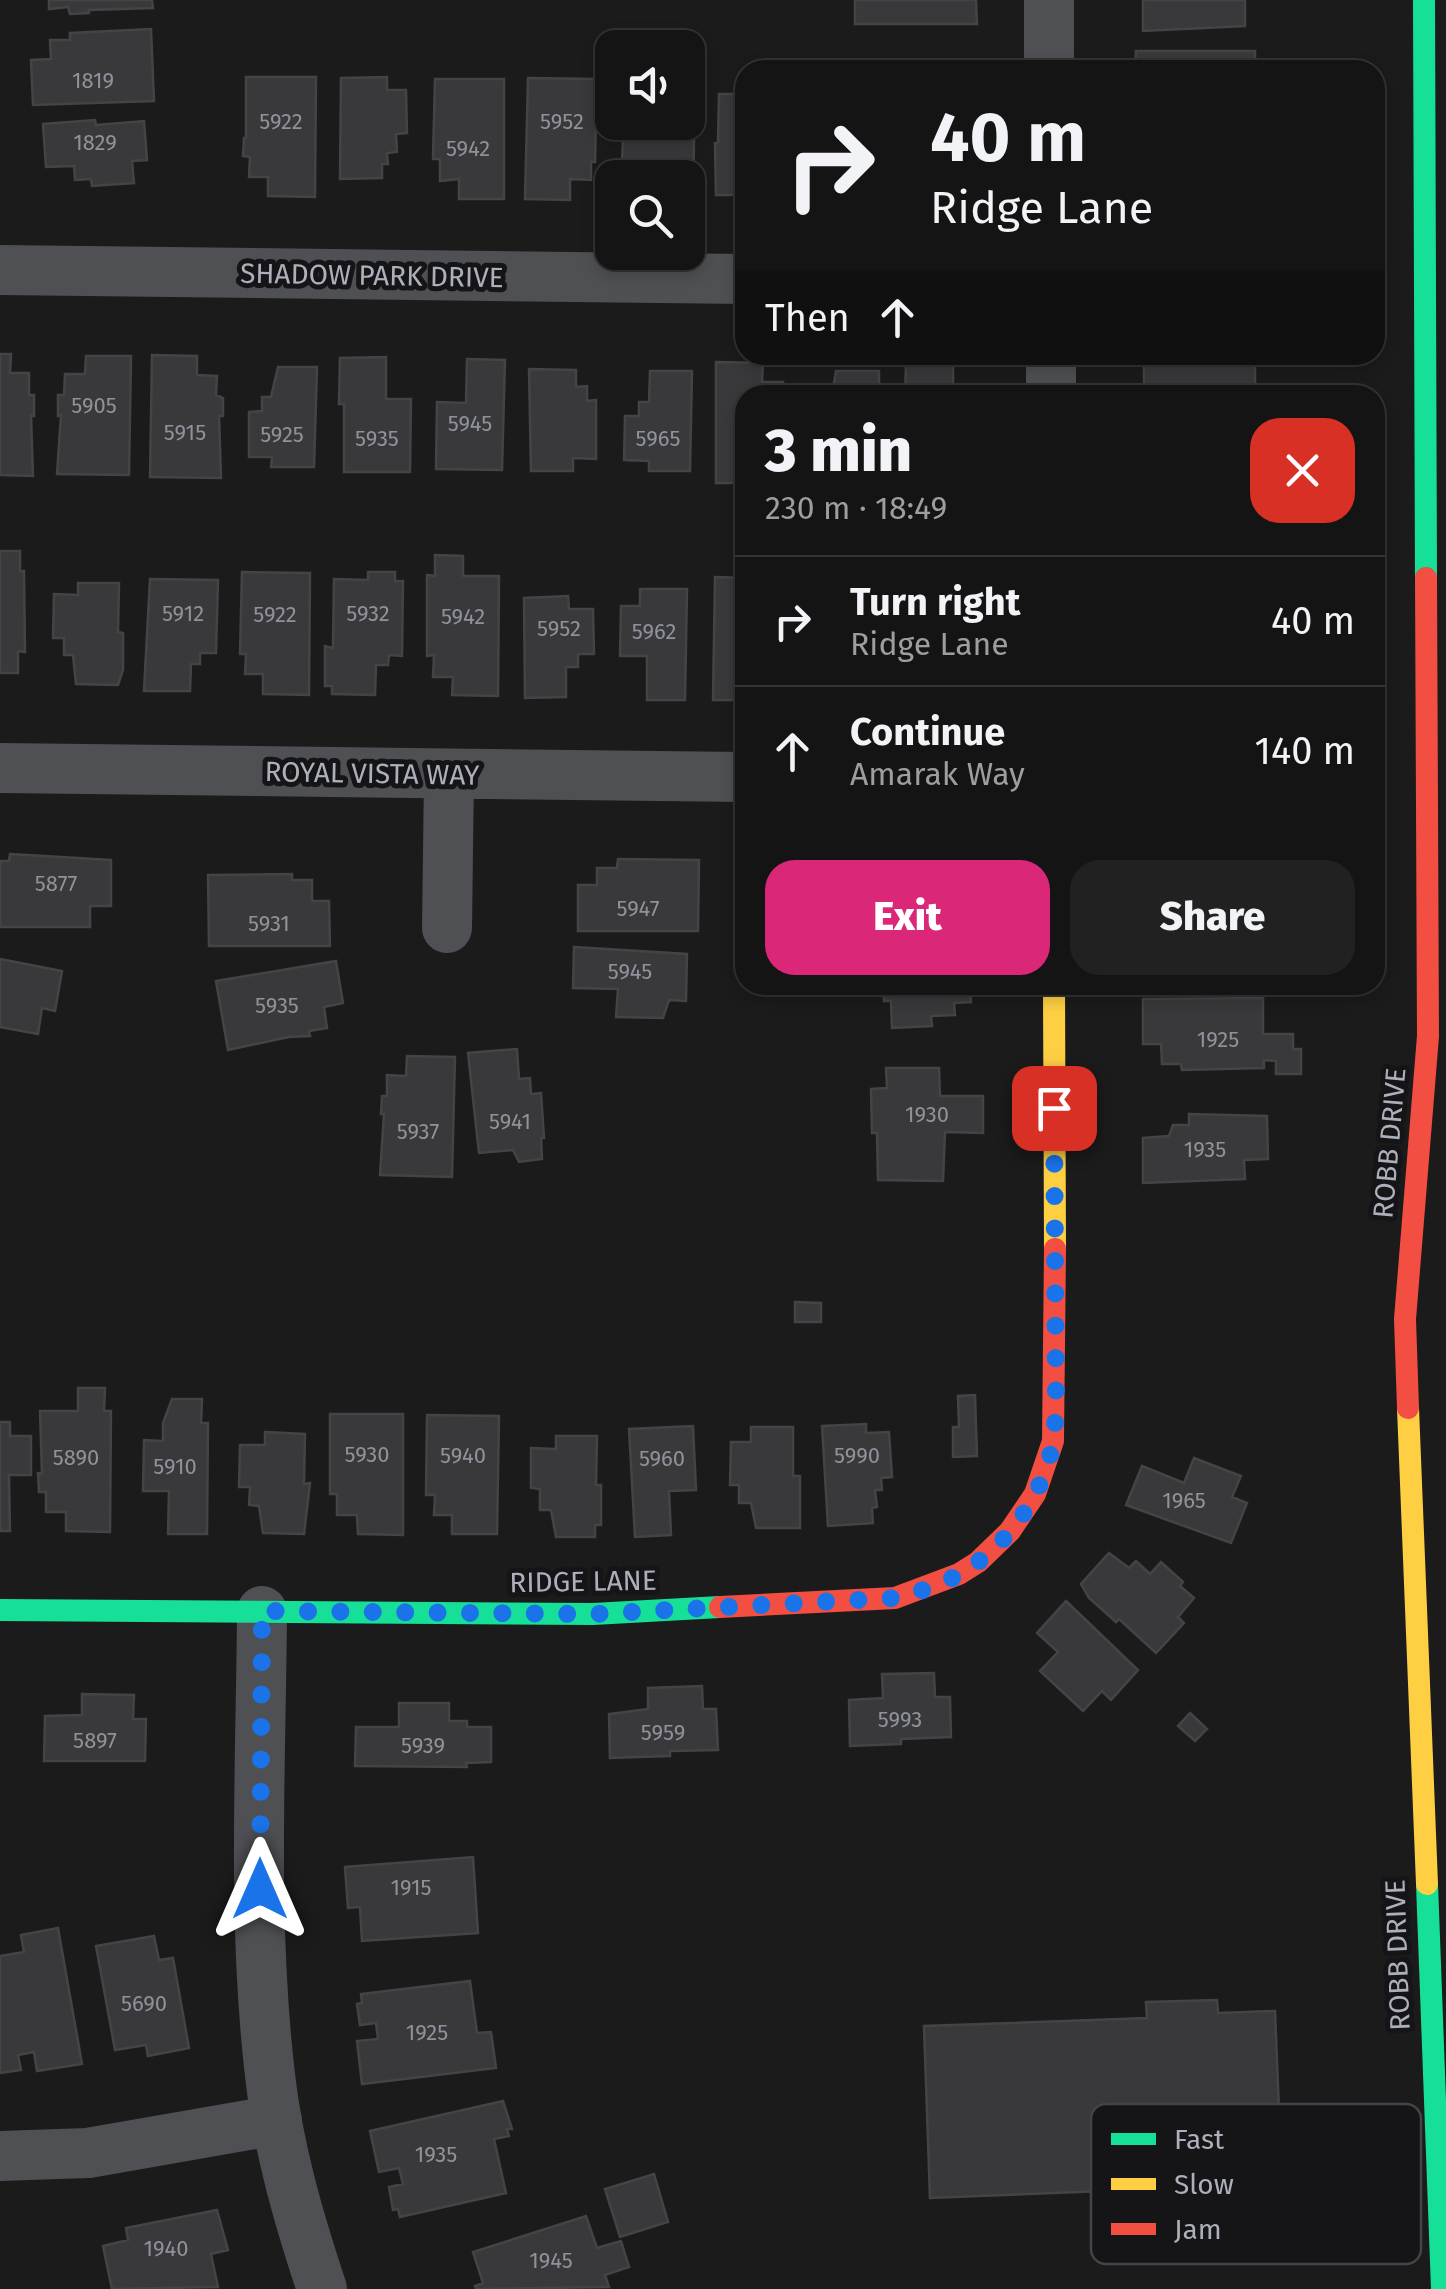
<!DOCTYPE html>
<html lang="en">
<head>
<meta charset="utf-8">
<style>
	:root { --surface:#141414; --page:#212122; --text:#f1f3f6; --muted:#9d9ea0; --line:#333334; --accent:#db2777 }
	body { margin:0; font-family:"Fira Sans",sans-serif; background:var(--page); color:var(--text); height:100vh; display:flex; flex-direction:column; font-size:38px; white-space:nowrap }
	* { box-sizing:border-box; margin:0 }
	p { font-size:32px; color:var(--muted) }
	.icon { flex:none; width:55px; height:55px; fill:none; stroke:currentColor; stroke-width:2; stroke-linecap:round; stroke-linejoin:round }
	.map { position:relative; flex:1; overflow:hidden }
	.sheet { position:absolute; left:735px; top:385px; width:650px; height:610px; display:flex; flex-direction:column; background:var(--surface); border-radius:30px; box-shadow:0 5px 15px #0003,0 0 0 2px var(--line) }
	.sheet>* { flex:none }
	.top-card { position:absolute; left:735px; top:60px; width:650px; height:305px; border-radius:30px; box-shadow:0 5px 15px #0003,0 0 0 2px var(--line); background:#141414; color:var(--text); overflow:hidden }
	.fabs { position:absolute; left:595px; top:30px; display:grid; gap:20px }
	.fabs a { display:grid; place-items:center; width:110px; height:110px; border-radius:20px; background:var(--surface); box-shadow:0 5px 15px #0003,0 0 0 2px var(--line); font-size:50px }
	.pin { position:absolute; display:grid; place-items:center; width:85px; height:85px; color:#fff; margin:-42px; border-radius:20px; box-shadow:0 5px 15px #0006 }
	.me { position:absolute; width:110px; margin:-55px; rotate:0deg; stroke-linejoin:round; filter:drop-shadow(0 0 8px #0008) }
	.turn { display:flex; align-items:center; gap:35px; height:210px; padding:0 30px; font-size:45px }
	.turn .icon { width:130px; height:130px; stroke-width:2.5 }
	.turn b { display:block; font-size:70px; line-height:85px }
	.then { display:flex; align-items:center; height:95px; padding:0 30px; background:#0003; gap:20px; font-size:38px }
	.round { display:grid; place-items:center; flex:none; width:105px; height:105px; border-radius:30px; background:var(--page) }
	.head { display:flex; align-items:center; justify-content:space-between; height:170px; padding:0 30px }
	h1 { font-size:60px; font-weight:800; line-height:75px }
	.cta { display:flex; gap:20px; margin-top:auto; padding:20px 30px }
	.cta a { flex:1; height:115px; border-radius:30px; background:var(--accent); color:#fff; font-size:40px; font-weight:800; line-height:115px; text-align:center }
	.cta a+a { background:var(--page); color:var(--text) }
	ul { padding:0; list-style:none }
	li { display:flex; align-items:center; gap:30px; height:130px; padding:0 30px; border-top:2px solid var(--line) }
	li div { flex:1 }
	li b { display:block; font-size:38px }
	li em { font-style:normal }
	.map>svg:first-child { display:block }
	.building { fill:#39393b; stroke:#444447; stroke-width:2.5 }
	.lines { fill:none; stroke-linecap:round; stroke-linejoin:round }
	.street { stroke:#4f5054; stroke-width:50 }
	.fast { stroke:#16e098; stroke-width:22 }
	.slow { stroke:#ffcf43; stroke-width:22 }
	.jam { stroke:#f24e42; stroke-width:22 }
	.route { stroke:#1a73e8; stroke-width:18; stroke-dasharray:0 32.4 }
	.labels { text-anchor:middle; stroke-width:10; stroke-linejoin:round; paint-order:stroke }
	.number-label { font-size:22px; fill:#90929b }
	.street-label { font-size:28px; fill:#adafbb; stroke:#151517 }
	.key { fill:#151517; stroke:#434348; stroke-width:2.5 }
	.key-label { font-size:28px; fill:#adafbb }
</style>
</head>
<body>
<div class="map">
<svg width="1446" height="2289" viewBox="0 0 1446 2289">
	<rect width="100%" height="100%" fill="#1b1b1b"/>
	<!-- building -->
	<path class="building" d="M 49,0 L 152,0 L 153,8 L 89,10 L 89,13 L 70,14 L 68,7 L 49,9 Z
		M 855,0 L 976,0 L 977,24 L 855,24 Z
		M 1143,0 L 1245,0 L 1245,26 L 1143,31 Z
		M 151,29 L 154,101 L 33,105 L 31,60 L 51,59 L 50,40 L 70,40 L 70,33 Z
		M 1136,51 L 1255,51 L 1255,70 L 1135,70 Z
		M 246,77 L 316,77 L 315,197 L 268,196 L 268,177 L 249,177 L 250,157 L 243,156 L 244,138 L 246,138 Z
		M 387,77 L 387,90 L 406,90 L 407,133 L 396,134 L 397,152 L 387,153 L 388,164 L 382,164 L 382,178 L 340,179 L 341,78 Z
		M 528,78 L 597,79 L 595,162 L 591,162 L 591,180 L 570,179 L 570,200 L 525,199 Z
		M 435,79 L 504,79 L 504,199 L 459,199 L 459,179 L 440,181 L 440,159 L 433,159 Z
		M 688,81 L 695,81 L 693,201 L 688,201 L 688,178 L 627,178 L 628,161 L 622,161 L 624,122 L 688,122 Z
		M 719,94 L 745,94 L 745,195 L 716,195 L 715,143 L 718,142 Z
		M 95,120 L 96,125 L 144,121 L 147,160 L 132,161 L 134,183 L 92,186 L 91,179 L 75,180 L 74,166 L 46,167 L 43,124 Z
		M 0,354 L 11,354 L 10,373 L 29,373 L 29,395 L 34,395 L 34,416 L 31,415 L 33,476 L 0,475 Z
		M 152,355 L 197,356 L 197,375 L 217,376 L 216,395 L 223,398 L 223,416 L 219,416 L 221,478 L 150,477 Z
		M 1187,355 L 1255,355 L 1255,393 L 1144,394 L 1144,357 Z
		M 86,356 L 131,356 L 129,475 L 57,474 L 61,415 L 58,416 L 58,395 L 64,395 L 65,374 L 85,374 Z
		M 386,357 L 386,399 L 411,399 L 410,472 L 344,472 L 344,404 L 339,404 L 340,358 Z
		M 467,359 L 505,360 L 502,470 L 436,469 L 437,402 L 466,403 Z
		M 716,362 L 763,363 L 762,382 L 783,382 L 783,395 L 745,395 L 745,483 L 716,483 Z
		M 906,364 L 953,364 L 953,386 L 970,386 L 970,395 L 905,395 Z
		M 278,367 L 317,367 L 314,467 L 271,467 L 272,457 L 249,457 L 249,412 L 262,411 L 262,397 L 271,397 Z
		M 529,369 L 576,370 L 576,387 L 587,386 L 587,401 L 596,400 L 596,459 L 573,458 L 573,471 L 531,471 Z
		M 650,371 L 692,371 L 690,471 L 649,471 L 649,461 L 624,460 L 625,416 L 639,416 L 639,402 L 649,402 Z
		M 836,371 L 879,371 L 879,395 L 832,395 Z
		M 0,551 L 20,551 L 20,571 L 24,571 L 25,652 L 18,651 L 18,673 L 0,673 Z
		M 435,555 L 463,556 L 463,576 L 499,576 L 498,696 L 452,695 L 453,677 L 433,677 L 434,655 L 427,656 L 427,575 L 435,576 Z
		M 242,572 L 310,573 L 309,695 L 263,694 L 263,674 L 245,674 L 246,654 L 240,654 Z
		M 368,572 L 395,572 L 395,581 L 403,581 L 402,656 L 389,655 L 388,665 L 376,665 L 375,695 L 332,694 L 332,686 L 325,686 L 325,646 L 333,648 L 334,579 L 368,580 Z
		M 715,577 L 745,578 L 745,700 L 713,700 Z
		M 150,579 L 218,580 L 216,653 L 200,653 L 200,664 L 191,664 L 190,691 L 144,691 Z
		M 78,583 L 119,583 L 118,632 L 123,633 L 123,670 L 118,685 L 76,684 L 73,655 L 64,655 L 64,638 L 53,638 L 54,594 L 78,595 Z
		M 640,589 L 687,589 L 685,700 L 647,700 L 647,656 L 620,656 L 621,606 L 640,606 Z
		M 568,596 L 569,609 L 593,609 L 594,654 L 578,654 L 578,667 L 566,667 L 566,697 L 525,698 L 524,598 Z
		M 10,854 L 111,860 L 111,906 L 90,906 L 90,927 L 0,927 L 0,861 L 9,861 Z
		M 618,859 L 699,860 L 698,931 L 578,931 L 578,885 L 597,885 L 597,868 L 617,868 Z
		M 292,874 L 292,880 L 312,880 L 312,901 L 329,901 L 330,946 L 209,946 L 208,875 Z
		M 574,947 L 687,954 L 686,1001 L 669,1000 L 663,1018 L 616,1017 L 618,989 L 573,988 Z
		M 0,959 L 62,971 L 55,1011 L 42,1008 L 38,1034 L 0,1027 Z
		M 336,961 L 343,1003 L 324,1007 L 327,1028 L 309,1031 L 310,1036 L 289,1037 L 228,1050 L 216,981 Z
		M 883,985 L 970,985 L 971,1002 L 954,1003 L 955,1015 L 931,1016 L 932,1026 L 892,1028 L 891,1001 L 884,1001 Z
		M 1263,998 L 1263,1034 L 1293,1034 L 1293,1049 L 1301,1049 L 1301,1074 L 1276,1074 L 1276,1061 L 1264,1060 L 1264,1068 L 1182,1070 L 1181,1064 L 1162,1064 L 1161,1044 L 1143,1044 L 1143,999 Z
		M 517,1049 L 519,1079 L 530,1078 L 531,1094 L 541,1093 L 544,1138 L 541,1138 L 542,1159 L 519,1162 L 513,1150 L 479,1153 L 468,1053 Z
		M 407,1056 L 455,1057 L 452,1177 L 380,1175 L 384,1114 L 381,1114 L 382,1096 L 387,1096 L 387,1075 L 406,1076 Z
		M 886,1068 L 939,1068 L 940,1096 L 983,1096 L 983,1133 L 945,1132 L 943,1181 L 878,1180 L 877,1133 L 872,1133 L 871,1089 L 887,1088 Z
		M 1189,1114 L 1267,1116 L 1268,1159 L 1244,1160 L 1245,1179 L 1143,1183 L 1143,1138 L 1169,1136 L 1173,1125 L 1189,1125 Z
		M 795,1302 L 821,1303 L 821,1322 L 795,1322 Z
		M 78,1388 L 105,1388 L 104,1411 L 111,1411 L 110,1532 L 66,1531 L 66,1512 L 46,1512 L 46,1492 L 39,1492 L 38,1473 L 42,1474 L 40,1411 L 78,1411 Z
		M 975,1395 L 977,1456 L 953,1457 L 953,1427 L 959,1427 L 958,1396 Z
		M 172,1399 L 202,1399 L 201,1423 L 208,1423 L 207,1534 L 168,1534 L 169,1491 L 143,1491 L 144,1440 L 163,1441 L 163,1423 Z
		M 330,1414 L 403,1414 L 403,1535 L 358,1534 L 357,1515 L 337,1515 L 337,1494 L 330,1494 Z
		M 427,1415 L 499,1416 L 497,1534 L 452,1534 L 452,1515 L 434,1515 L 435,1495 L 426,1495 Z
		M 0,1422 L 10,1422 L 10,1436 L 31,1436 L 31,1475 L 9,1475 L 10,1531 L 0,1531 Z
		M 866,1424 L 866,1433 L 889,1432 L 892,1477 L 881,1478 L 882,1490 L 875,1490 L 877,1507 L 872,1508 L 873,1523 L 828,1526 L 822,1426 Z
		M 693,1426 L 696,1490 L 669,1491 L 671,1535 L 635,1537 L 629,1429 Z
		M 751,1427 L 793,1427 L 793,1476 L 800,1476 L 800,1528 L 756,1528 L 751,1503 L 739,1503 L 739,1485 L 730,1485 L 731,1442 L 751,1442 Z
		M 265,1432 L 305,1434 L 304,1484 L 310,1483 L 304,1534 L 263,1533 L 259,1506 L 249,1505 L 250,1487 L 239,1487 L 240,1445 L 265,1445 Z
		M 556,1436 L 597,1436 L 596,1485 L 601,1485 L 601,1525 L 595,1525 L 595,1537 L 556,1537 L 551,1510 L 540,1510 L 540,1489 L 531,1488 L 531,1448 L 556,1449 Z
		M 1194,1458 L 1241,1476 L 1232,1497 L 1247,1503 L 1231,1543 L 1126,1505 L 1142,1466 L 1184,1483 Z
		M 1109,1553 L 1129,1568 L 1136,1561 L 1150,1574 L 1161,1562 L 1183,1582 L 1180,1586 L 1194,1598 L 1178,1617 L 1184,1623 L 1156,1653 L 1119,1619 L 1116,1622 L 1089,1598 L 1081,1584 Z
		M 1066,1601 L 1138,1670 L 1111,1700 L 1102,1691 L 1083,1711 L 1040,1671 L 1058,1652 L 1037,1633 Z
		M 934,1673 L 935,1697 L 950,1697 L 951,1737 L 901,1739 L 901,1744 L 850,1746 L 849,1700 L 883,1698 L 882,1674 Z
		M 702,1686 L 703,1709 L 716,1709 L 718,1750 L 670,1751 L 670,1756 L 610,1758 L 609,1714 L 648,1709 L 648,1688 Z
		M 82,1694 L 134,1695 L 133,1719 L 146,1719 L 145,1761 L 44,1761 L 45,1716 L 82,1715 Z
		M 399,1703 L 449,1703 L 449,1721 L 467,1721 L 467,1727 L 491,1727 L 491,1762 L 466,1763 L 467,1767 L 355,1766 L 356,1727 L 399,1727 Z
		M 1190,1713 L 1207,1729 L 1195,1741 L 1178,1726 Z
		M 473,1857 L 478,1933 L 362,1941 L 360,1907 L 348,1908 L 345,1867 Z
		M 58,1928 L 82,2064 L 37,2071 L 34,2052 L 18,2055 L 21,2070 L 0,2073 L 0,1956 L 24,1952 L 21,1935 Z
		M 154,1936 L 159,1960 L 173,1958 L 189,2048 L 148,2056 L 146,2045 L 115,2050 L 96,1946 Z
		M 470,1981 L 477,2033 L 491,2032 L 496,2068 L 362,2084 L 357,2041 L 378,2039 L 376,2023 L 360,2025 L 357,2004 L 362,2003 L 361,1994 Z
		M 1217,2000 L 1218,2013 L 1275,2011 L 1282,2185 L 1226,2187 L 1227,2202 L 1155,2205 L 1155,2189 L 930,2198 L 924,2026 L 1147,2018 L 1146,2002 Z
		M 503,2101 L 512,2129 L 507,2129 L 509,2136 L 494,2139 L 506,2193 L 400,2217 L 398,2209 L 393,2210 L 389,2187 L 403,2184 L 399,2168 L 379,2172 L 370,2131 Z
		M 654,2174 L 668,2222 L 620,2237 L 605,2189 Z
		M 217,2210 L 228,2250 L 211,2254 L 218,2287 L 112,2289 L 103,2246 L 128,2240 L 126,2228 Z
		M 586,2216 L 597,2248 L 621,2241 L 629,2267 L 605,2275 L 609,2287 L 476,2289 L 475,2286 L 483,2283 L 473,2252 Z"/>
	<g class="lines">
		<!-- street -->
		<path class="street" d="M 1049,0 L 1049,70
			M 0,270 L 745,279
			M 1051,355 L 1051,395
			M 0,768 L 745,777
			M 447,928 L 449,774
			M 262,1611 C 261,1765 252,1921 270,2075 C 278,2148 299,2220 322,2289
			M 0,2156 L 88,2153 L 277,2120"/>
		<!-- fast -->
		<path class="fast" d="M 1424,0 L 1426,578
			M 0,1610 L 593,1614 L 720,1607
			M 1427,1884 L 1442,2289"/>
		<!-- slow -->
		<path class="slow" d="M 1054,985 L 1055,1249
			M 1408,1408 L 1427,1884"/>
		<!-- jam -->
		<path class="jam" d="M 1408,1408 L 1405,1319 L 1428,1036 L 1426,578
			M 720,1607 L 895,1598 L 959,1574 L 978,1562 L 1010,1531 L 1035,1494 L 1053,1441 L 1055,1249"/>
	</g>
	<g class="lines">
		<!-- route -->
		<path class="route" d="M 260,1889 L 262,1611 L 593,1614 L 894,1598 C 909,1594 925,1590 939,1584 C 994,1562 1037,1509 1051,1452 C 1055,1437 1055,1421 1056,1406 L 1054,1108"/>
	</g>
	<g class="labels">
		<!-- number labels -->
		<g class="number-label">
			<text x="93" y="88">1819</text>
			<text x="281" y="129">5922</text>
			<text x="562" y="129">5952</text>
			<text x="95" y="150">1829</text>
			<text x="468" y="156">5942</text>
			<text x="94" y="413">5905</text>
			<text x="470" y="431">5945</text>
			<text x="185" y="440">5915</text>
			<text x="282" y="442">5925</text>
			<text x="377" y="446">5935</text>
			<text x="658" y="446">5965</text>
			<text x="183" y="621">5912</text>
			<text x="368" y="621">5932</text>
			<text x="275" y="622">5922</text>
			<text x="463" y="624">5942</text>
			<text x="559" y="636">5952</text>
			<text x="654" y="639">5962</text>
			<text x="56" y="891">5877</text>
			<text x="638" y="916">5947</text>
			<text x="269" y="931">5931</text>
			<text x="630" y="979">5945</text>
			<text x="277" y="1013">5935</text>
			<text x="1218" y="1047">1925</text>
			<text x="927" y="1122">1930</text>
			<text x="510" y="1129">5941</text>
			<text x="418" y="1139">5937</text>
			<text x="1205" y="1157">1935</text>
			<text x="367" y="1462">5930</text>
			<text x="463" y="1463">5940</text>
			<text x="857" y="1463">5990</text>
			<text x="76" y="1465">5890</text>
			<text x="662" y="1466">5960</text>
			<text x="175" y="1474">5910</text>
			<text x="1184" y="1508">1965</text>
			<text x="900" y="1727">5993</text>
			<text x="663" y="1740">5959</text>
			<text x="95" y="1748">5897</text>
			<text x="423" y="1753">5939</text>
			<text x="411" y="1895">1915</text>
			<text x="144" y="2011">5690</text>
			<text x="427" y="2040">1925</text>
			<text x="436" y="2162">1935</text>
			<text x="166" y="2256">1940</text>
			<text x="551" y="2268">1945</text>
		</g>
		<!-- street labels -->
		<g class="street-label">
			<text transform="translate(372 275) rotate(1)" y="10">SHADOW PARK DRIVE</text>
			<text transform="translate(372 773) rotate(1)" y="10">ROYAL VISTA WAY</text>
			<text transform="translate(1389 1143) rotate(-85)" y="10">ROBB DRIVE</text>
			<text transform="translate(583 1581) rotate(-1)" y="10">RIDGE LANE</text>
			<text transform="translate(1397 1955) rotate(-92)" y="10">ROBB DRIVE</text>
		</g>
	</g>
	<!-- legend -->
	<rect x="1091" y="2104" width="330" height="160" rx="15" class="key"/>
	<rect x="1111" y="2133" width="45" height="12" fill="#16e098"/>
	<rect x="1111" y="2178" width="45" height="12" fill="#ffcf43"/>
	<rect x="1111" y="2223" width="45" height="12" fill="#f24e42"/>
	<g class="key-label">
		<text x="1174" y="2149">Fast</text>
		<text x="1174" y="2194">Slow</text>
		<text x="1174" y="2239">Jam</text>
	</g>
</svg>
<div class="fabs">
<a><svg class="icon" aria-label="sound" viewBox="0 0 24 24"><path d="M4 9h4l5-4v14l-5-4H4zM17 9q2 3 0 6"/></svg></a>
<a><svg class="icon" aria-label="search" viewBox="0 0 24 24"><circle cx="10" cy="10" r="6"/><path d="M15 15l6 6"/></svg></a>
</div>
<div class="pin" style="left:1054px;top:1108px;background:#d93025"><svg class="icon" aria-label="arrive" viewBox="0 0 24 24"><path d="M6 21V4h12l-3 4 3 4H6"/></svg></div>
<svg class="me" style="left:260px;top:1889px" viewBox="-20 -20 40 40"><path d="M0-17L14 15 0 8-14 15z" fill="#1a73e8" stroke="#fff" stroke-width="4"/></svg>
<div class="top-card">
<div class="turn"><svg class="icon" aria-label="right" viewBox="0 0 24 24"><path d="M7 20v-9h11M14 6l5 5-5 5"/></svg><div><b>40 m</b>Ridge Lane</div></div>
<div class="then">Then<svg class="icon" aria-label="ahead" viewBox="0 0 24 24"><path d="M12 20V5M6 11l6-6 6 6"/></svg></div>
</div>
<section class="sheet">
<div class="head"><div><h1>3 min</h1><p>230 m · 18:49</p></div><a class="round" style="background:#d93025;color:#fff"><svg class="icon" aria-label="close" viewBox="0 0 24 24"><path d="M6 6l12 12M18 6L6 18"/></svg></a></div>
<ul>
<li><svg class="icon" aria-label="right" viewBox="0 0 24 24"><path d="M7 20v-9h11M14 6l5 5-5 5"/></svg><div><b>Turn right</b><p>Ridge Lane</p></div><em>40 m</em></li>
<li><svg class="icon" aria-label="ahead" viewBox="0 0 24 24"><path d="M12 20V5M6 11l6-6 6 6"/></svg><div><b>Continue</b><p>Amarak Way</p></div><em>140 m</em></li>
</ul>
<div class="cta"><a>Exit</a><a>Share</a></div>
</section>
</div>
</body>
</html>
